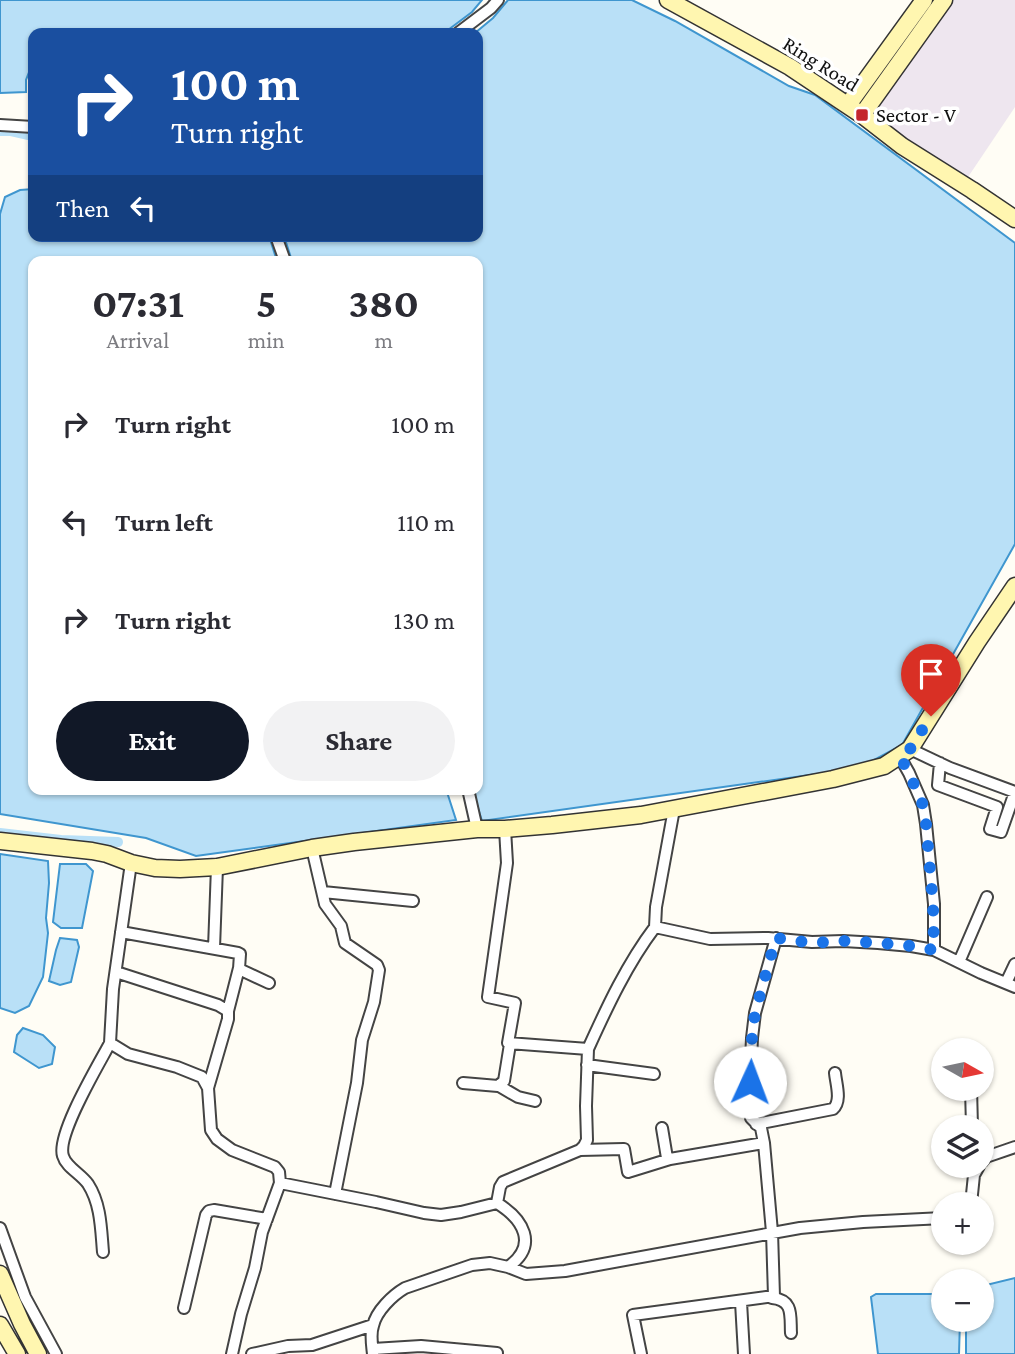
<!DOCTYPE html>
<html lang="en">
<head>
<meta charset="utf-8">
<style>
	:root { --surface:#fff; --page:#f2f2f3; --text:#2b2b33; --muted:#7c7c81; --accent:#111827 }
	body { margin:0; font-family:"Crimson Pro",serif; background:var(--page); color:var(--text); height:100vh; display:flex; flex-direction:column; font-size:26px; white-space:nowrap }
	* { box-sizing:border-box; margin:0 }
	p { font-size:23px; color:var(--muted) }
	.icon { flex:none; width:38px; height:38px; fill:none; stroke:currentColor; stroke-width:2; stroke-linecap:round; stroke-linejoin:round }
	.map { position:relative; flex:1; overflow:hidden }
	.panel { position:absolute; left:28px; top:256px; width:455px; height:539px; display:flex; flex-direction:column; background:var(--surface); border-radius:14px; box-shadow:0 2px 5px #0004 }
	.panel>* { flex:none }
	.guide { position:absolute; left:28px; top:28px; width:455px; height:214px; border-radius:14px; box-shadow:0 2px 5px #0004; background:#1a4fa0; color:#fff; overflow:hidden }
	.needle { width:46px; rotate:99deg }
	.buttons { position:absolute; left:931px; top:1038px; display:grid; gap:14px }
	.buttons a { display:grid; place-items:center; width:63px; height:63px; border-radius:50%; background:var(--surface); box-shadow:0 2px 5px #0004; font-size:35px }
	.pin { position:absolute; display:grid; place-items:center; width:60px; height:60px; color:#fff; margin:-72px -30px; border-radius:50% 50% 50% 0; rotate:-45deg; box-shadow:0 0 7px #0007 }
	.pin .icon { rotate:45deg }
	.me { position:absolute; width:77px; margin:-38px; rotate:2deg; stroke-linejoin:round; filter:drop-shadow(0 0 5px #0008) }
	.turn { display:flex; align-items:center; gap:24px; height:147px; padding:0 28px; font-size:32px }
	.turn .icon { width:91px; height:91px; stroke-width:2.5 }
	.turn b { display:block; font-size:49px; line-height:60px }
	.then { display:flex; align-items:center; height:66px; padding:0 28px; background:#0003; gap:14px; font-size:26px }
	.eta { display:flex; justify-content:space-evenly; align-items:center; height:119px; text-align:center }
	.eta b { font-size:42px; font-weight:700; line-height:49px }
	.primary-button { display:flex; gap:14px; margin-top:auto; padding:14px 28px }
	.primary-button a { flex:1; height:80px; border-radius:42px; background:var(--accent); color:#fff; font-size:28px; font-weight:700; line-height:80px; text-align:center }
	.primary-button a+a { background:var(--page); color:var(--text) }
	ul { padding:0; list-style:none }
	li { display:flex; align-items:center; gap:21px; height:98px; padding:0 28px }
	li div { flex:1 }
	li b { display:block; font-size:26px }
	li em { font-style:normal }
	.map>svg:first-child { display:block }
	.industrial { fill:#eee6ef }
	.water { fill:#b9e0f7; stroke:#3f96cf; stroke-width:2 }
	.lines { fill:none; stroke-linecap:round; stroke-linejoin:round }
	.canal { stroke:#b9e0f7; stroke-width:10 }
	.street-casing { stroke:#444; stroke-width:14 }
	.secondary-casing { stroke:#333; stroke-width:19 }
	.street { stroke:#fff; stroke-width:10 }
	.secondary { stroke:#fff6b0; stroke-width:16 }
	.route { stroke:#1a73e8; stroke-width:12; stroke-dasharray:0 21.6 }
	.poi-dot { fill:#c4262e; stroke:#fff; stroke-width:2.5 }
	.labels { text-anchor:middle; stroke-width:7; stroke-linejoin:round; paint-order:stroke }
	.street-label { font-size:21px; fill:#111; stroke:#fff }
	.poi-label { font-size:21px; fill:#111; stroke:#fff; text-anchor:start }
</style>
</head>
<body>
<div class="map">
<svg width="1015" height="1354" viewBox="0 0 1015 1354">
	<rect width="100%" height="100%" fill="#fffdf5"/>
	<!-- industrial -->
	<path class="industrial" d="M 952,0 L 1015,0 L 1015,107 L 966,180 L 872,114 Z"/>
	<!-- water -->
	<path class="water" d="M 0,0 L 482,0 L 472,12 L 444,33 L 33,33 L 33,62 L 26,80 L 26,92 L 0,93 Z
		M 508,0 L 632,0 L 675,21 L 789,86 L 815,95 L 1015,243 L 1015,544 L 902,745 L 859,768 L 482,821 L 472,789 L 478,789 L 478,261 L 292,261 L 284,236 L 478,236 L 478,33 L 475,33 L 493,18 Z
		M 33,189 L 33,236 L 269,236 L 277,261 L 33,261 L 33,789 L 446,789 L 456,820 L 196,856 L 146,838 L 0,814 L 0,214 L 5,197 L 20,190 Z
		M 0,854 L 48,861 L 49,883 L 46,918 L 48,933 L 43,977 L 29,1006 L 15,1013 L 0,1008 Z
		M 60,864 L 86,864 L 93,871 L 82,928 L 61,928 L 53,922 Z
		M 60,938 L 77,940 L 79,947 L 71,982 L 60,985 L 49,981 L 56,950 Z
		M 23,1028 L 43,1035 L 55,1047 L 52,1064 L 39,1068 L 14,1052 L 17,1035 Z
		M 1015,1278 L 1015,1354 L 966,1354 L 966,1320 L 982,1320 L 982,1286 Z
		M 876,1294 L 943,1294 L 943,1320 L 960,1320 L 959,1354 L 878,1354 L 871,1297 Z"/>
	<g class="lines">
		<!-- canal -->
		<path class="canal" d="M 0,131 L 11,131 L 33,136
			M 0,833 L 61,840 L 118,842"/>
		<!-- street casing -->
		<g class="street-casing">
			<path id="street" d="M 458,33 L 491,8 L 498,0
				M 0,125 L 33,127
				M 276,236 L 285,261
				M 910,749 L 950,768 L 1015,792 L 1001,832 L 990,829 L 997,807 L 938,785 L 940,763
				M 900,757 L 909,773 L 923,805 L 926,824 L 934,904 L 934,950 L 981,973 L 1015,987
				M 468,789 L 477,829
				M 674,809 L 656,907 L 655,927 L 710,939 L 768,938 L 812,942 L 843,941 L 878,943 L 911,946 L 934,950
				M 312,848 L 325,904 L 341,926 L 345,943 L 377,965 L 379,970 L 374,1002 L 362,1040 L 357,1083 L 335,1194
				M 131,863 L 113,989 L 110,1043 L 128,1054 L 177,1067 L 202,1077 L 208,1088 L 211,1130 L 217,1139 L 232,1150 L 275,1167 L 279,1172 L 280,1183 L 376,1202 L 424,1213 L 441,1215 L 461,1212 L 497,1203 L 500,1187 L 503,1182 L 580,1150 L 584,1146 L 587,1140 L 586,1106 L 588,1049 L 508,1043 L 515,1003 L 488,997 L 507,863 L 505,829
				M 323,892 L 413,901
				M 121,932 L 238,953 L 240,954 L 239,969 L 269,983
				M 214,948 L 217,867
				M 959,962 L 987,897
				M 116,972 L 218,1005 L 228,1011 L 228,1019 L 208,1088
				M 1006,983 L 1015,964
				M 228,1011 L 239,968
				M 588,1049 C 607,1007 627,964 655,927
				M 587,1065 L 654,1074
				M 463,1083 L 498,1086 L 504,1081 L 510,1044
				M 499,1086 L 518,1097 L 535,1101
				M 971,1088 L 972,1127
				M 756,1124 L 833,1109 C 842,1101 836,1084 835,1073
				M 662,1128 L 667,1158 L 670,1159 L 764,1143
				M 580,1150 L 624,1149 L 628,1172 L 670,1159
				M 982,1162 L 986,1157 L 1015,1147
				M 497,1203 C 523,1219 539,1245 508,1267
				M 971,1204 L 974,1175 L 979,1166
				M 0,1228 L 25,1297 L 56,1354
				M 103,1252 C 101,1229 101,1204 88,1184 C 81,1174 66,1167 63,1156 C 56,1135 99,1064 110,1043
				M 772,1298 C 794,1300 790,1316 791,1333
				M 741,1302 L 744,1354
				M 184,1308 L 206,1215 L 209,1211 L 214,1210 L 267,1219
				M 373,1349 L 421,1346 L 497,1353
				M 232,1354 L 241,1314 L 255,1268 L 262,1232 L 280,1183
				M 252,1354 L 288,1346 L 312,1345 L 373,1325
				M 373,1354 C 372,1345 370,1334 373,1326 C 376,1311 393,1295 405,1288 L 472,1265 L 490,1263 L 508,1267 L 526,1274 L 565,1271 L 800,1228 L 863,1222 L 943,1218
				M 641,1354 L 633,1315 L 774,1296 L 772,1232 L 764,1143 L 761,1128 L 751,1118 L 749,1104 L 752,1038 L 755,1013 L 776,938"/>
		</g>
		<!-- secondary casing -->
		<g class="secondary-casing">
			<path id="secondary" d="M 668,0 L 790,67 L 862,115 L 902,146 L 972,190 L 1015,219
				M 848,105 L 924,0
				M 862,115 L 944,0
				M 0,841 L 92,851 L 107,854 L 131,863 L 155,868 L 180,869 L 217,867 L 312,848 L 354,842 L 477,829 L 505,829 L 552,825 L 641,815 L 833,779 L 884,766 L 910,749 L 977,642 L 1015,586
				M 0,1274 L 22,1324 L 38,1354
				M 0,1325 L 17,1354"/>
		</g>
		<!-- street -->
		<use href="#street" class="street"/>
		<!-- secondary -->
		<use href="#secondary" class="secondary"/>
	</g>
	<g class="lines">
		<!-- route -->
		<path class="route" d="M 750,1082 L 752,1038 L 755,1013 L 776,938 L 812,943 L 843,941 L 878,943 L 911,946 L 934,950 L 933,904 L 926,824 L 923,805 L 909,773 L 900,757 L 910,749 L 931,716"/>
	</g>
	<!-- markers -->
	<rect class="poi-dot" x="855" y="108" width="14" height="14" rx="3.5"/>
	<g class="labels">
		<!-- street labels -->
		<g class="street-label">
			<text transform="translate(821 64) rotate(32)" y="7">Ring Road</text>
		</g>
		<!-- poi labels -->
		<g class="poi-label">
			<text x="876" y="122">Sector - V</text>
		</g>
	</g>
</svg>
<div class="buttons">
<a><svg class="needle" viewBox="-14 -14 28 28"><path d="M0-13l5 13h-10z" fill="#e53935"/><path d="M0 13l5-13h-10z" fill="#7c7c81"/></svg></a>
<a><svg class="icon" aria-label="layers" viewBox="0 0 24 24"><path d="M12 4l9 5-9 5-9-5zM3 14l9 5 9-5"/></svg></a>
<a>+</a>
<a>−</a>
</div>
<div class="pin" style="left:931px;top:716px;background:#d93025"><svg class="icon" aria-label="arrive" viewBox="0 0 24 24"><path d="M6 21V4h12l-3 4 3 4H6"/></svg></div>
<svg class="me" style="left:750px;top:1082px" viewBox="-20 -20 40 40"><circle r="19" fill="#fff"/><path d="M0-13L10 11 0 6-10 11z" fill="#1a73e8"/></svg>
<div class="guide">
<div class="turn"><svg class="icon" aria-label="right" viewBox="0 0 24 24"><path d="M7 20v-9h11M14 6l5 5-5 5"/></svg><div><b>100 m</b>Turn right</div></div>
<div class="then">Then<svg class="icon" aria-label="left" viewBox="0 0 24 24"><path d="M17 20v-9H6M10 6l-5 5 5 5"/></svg></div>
</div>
<section class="panel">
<div class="eta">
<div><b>07:31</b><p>Arrival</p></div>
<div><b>5</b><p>min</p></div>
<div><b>380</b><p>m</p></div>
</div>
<ul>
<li><svg class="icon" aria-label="right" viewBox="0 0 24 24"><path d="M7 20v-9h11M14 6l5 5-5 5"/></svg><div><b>Turn right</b></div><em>100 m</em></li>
<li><svg class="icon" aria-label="left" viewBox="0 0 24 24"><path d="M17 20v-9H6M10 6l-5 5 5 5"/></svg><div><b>Turn left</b></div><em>110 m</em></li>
<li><svg class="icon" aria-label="right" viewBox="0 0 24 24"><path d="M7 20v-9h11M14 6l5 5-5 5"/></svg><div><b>Turn right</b></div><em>130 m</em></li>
</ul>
<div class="primary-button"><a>Exit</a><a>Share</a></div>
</section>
</div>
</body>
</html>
